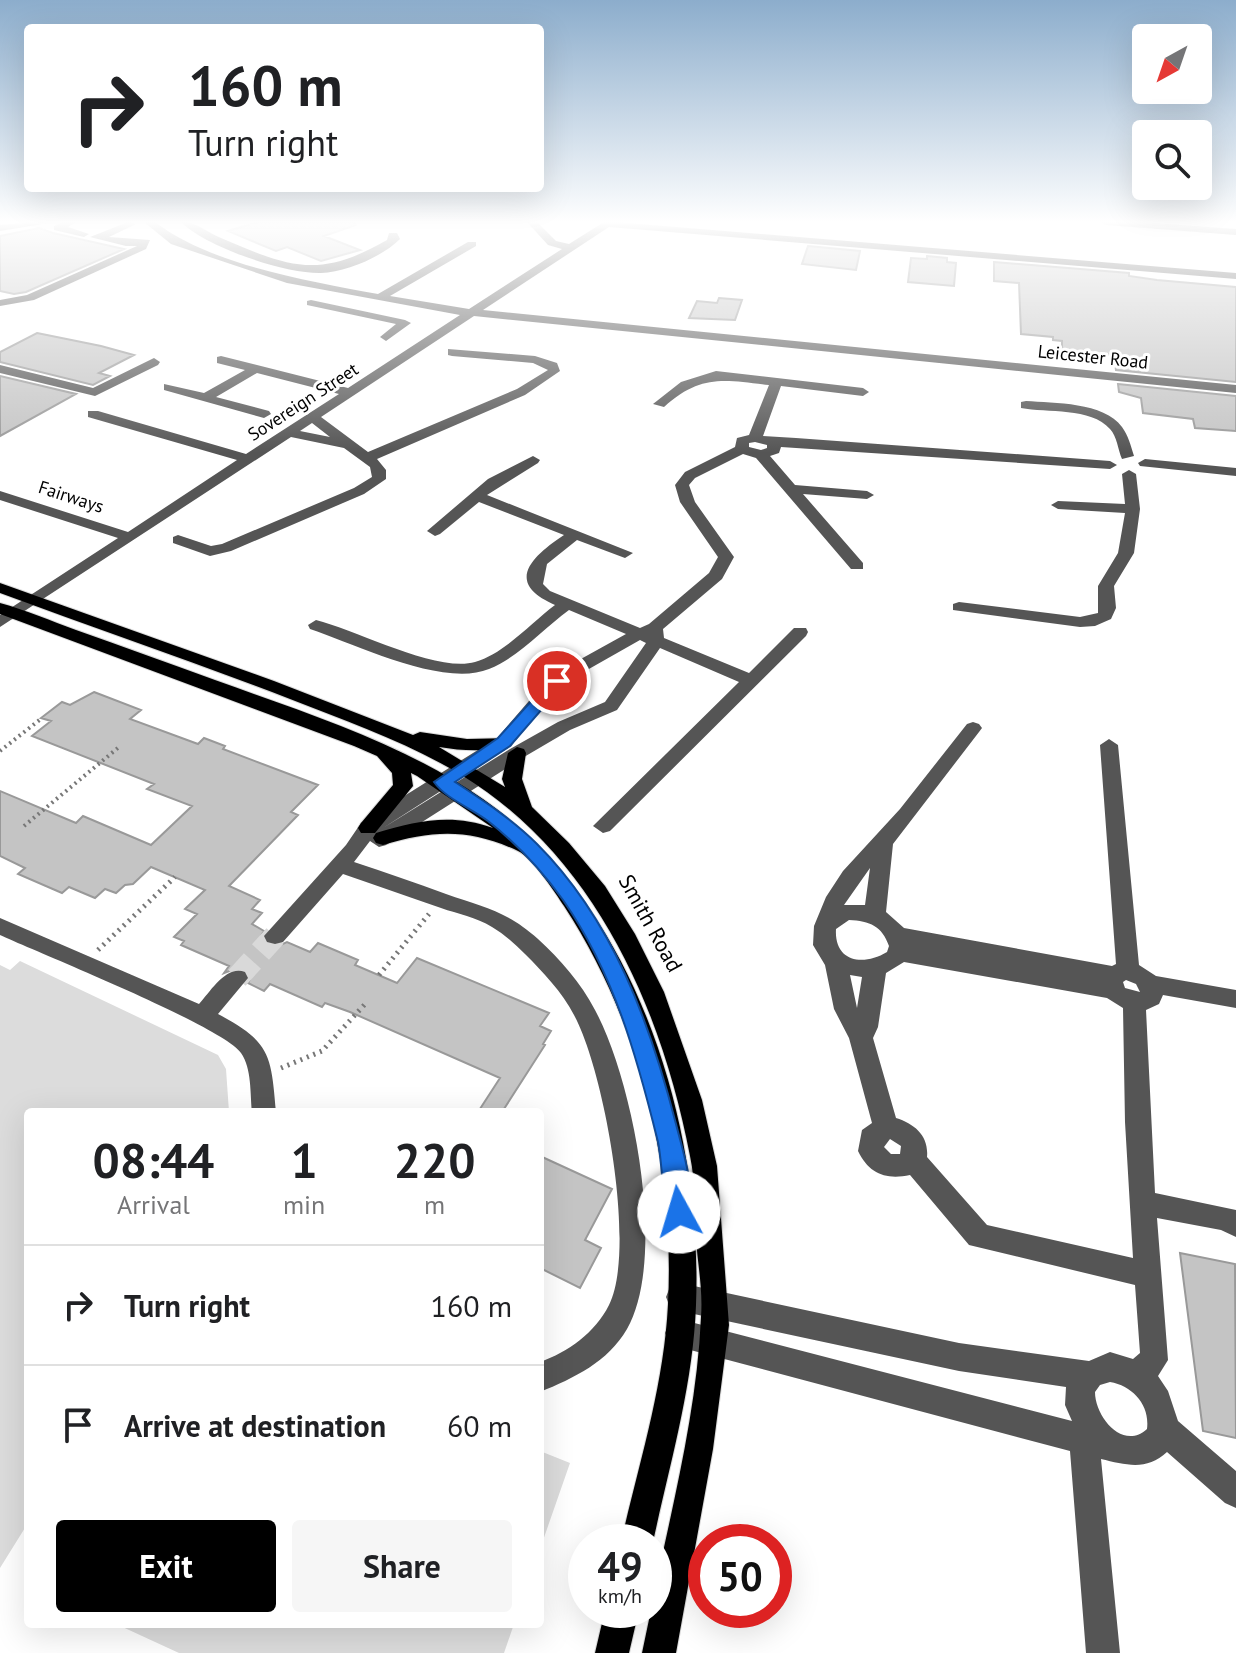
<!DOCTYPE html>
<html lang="en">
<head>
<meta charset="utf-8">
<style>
	:root { --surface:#fff; --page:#f6f6f6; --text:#202124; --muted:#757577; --line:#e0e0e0; --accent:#000 }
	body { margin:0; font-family:"PT Sans",sans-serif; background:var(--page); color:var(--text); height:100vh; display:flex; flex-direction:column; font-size:30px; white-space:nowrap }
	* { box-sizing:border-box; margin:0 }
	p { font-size:26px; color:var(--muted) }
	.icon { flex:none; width:44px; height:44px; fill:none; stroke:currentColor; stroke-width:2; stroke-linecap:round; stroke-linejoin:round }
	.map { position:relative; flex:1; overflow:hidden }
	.details { position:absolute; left:24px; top:1108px; width:520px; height:520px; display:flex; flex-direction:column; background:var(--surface); border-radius:8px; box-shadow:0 8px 32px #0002 }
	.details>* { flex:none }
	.guide { position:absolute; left:24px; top:24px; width:520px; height:168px; border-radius:8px; box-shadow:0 8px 32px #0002; background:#fff; color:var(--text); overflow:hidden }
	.needle { width:52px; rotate:220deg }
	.buttons { position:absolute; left:1132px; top:24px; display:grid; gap:16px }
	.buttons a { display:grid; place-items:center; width:80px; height:80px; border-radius:8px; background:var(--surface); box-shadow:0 8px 32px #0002; font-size:40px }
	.speed { position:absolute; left:568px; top:1524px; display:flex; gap:16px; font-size:40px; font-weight:700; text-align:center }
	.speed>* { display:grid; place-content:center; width:104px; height:104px; border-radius:50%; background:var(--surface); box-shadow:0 8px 32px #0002; line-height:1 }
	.speed small { font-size:20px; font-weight:400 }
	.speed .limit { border:12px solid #d22; background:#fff; color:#111 }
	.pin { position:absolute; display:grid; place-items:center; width:68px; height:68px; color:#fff; margin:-34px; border:4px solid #fff; border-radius:50%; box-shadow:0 2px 8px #0007 }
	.me { position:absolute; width:88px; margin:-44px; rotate:354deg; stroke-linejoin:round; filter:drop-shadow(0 0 6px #0008) }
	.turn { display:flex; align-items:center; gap:28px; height:168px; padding:0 32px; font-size:36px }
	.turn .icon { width:104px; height:104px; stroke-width:2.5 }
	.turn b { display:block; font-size:56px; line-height:68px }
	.eta { display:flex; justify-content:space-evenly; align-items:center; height:136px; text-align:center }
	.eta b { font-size:48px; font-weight:700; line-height:56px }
	.cta { display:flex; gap:16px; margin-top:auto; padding:16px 32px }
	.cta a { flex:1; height:92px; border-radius:8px; background:var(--accent); color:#fff; font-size:32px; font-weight:700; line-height:92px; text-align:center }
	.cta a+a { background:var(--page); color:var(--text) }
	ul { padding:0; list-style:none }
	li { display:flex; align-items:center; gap:24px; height:120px; padding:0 32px; border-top:2px solid var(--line) }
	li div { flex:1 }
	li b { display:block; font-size:30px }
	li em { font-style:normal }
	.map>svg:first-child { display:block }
	.green { fill:#dcdcdc }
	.building { fill:#c4c4c4; stroke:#999; stroke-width:2 }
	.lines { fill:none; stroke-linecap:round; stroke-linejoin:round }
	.minor-tunnel { stroke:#d9d9d9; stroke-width:23; stroke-dasharray:23 12; stroke-linecap:butt }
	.major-casing { stroke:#dbdbdb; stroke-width:2 }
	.path-far1 { stroke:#777; stroke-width:4; stroke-dasharray:2 4; stroke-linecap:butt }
	.path { stroke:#777; stroke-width:5; stroke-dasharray:2 5; stroke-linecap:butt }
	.minor { fill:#555; fill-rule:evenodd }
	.major { fill:#000; fill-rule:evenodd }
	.route { fill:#1a73e8; stroke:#114b97; stroke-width:2 }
	.labels { text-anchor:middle; stroke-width:6; stroke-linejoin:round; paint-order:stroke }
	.far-street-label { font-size:18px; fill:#000; stroke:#fff }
	.street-label { font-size:22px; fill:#000; stroke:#fff }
</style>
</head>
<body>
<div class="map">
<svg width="1236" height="1653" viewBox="0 0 1236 1653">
	<rect width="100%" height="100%" fill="#fff"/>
	<!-- green -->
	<path class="green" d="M 20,961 L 218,1055 L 226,1069 L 229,1112 L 28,1112 L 28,1523 L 0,1568 L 0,965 L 10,970 Z
		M 540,1451 L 570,1463 L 540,1549 Z
		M 116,1624 L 514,1624 L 504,1653 L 179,1653 Z"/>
	<!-- building -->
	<path class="building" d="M 258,222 L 355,222 L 356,225 L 324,236 L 360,250 L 321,261 L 287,247 L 276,251 L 228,231 Z
		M 39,228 L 53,233 L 124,249 L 26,292 L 14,294 L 0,291 L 0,236 Z
		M 808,246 L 860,251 L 856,270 L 802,264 Z
		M 927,256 L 947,258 L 947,262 L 956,263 L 954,286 L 908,282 L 911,258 L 927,259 Z
		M 994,262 L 1129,273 L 1129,276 L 1157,280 L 1236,287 L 1236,382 L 1116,370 L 1114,355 L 1062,350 L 1062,341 L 1053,340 L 1053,337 L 1021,334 L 1019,283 L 994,281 Z
		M 719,298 L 742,300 L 735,320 L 689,318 L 697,301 L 717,303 Z
		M 37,333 L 101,346 L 134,355 L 99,373 L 110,376 L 93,385 L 0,362 L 0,352 Z
		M 0,376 L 76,394 L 0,436 Z
		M 1118,384 L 1236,396 L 1236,431 L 1195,428 L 1193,419 L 1143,413 L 1141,398 L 1119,392 Z
		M 94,692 L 141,710 L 130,719 L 198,744 L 204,738 L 225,746 L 223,749 L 318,785 L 291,812 L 298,815 L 229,886 L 260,900 L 252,909 L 262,913 L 252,924 L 264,931 L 261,936 L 266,945 L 276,947 L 287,942 L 310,952 L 318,943 L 358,960 L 355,965 L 397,983 L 417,958 L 549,1013 L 540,1026 L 551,1031 L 543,1044 L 545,1045 L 502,1112 L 478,1112 L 500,1078 L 350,1012 L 325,1003 L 322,1007 L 270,984 L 264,991 L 248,983 L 251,977 L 246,969 L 237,968 L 224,973 L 229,966 L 181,945 L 184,941 L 174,937 L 197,914 L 185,909 L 205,890 L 151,867 L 133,884 L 125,885 L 116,893 L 105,889 L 95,898 L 69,887 L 62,893 L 18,874 L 25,868 L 0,856 L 0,791 L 76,823 L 83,816 L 151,845 L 192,806 L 147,789 L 154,784 L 32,736 L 51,721 L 41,718 L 62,702 L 70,705 Z
		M 540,1156 L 612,1189 L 585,1240 L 601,1248 L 580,1288 L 540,1268 Z
		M 1180,1253 L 1235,1264 L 1236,1438 L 1203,1431 Z"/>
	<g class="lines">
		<!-- minor-tunnel -->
		<path class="minor-tunnel" d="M 237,978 L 275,936"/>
		<!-- major casing -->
		<g class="major-casing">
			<path id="major" d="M 0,583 L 274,681 L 413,735 L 420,732 L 467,739 L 511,738 L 513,742 L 511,746 C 487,752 463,751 439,747 L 505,787 L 502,779 L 508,753 L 517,747 L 524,749 L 526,753 L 522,779 L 532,807 L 569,843 L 605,886 L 635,934 L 664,992 L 702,1100 L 717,1166 L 729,1325 L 713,1449 L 676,1653 L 642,1653 L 651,1610 L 654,1610 L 654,1594 C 673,1503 697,1410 701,1317 C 703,1291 698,1266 696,1240 C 694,1212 696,1184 690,1156 C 662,1009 595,857 463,776 C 409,743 349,722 290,699 C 194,662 97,629 0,593 Z
				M 0,603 C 26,610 51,621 76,630 C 122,646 168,663 215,680 C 306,713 403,743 483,799 C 636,906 703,1125 696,1305 C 693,1386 670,1463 653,1542 L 621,1542 C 639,1463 664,1386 668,1304 C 675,1166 640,1022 564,906 C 555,892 532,858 518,851 C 469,828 433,830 383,845 L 376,843 L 373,838 L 376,833 C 417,821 451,813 493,828 L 417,776 L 411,773 L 413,786 L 375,833 L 361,833 L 358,828 L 361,823 L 393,785 L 392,773 L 377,756 L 354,746 L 0,614 Z
				M 605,1610 L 639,1610 L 629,1653 L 595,1653 Z"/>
		</g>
		<!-- path-far1 -->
		<path class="path-far1" d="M 0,751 L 42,718
			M 24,826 L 119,747"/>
		<!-- path -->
		<path class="path" d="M 98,950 L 175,877
			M 379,975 L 429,914
			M 281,1068 L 322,1051 L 366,1003"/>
		<!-- minor -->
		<path class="minor" d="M 31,222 L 49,223 L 0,231 L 0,225 Z
			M 64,222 L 76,222 L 68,227 L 89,234 L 84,237 L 54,230 L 54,226 Z
			M 128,222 L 136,224 L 109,237 L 150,240 L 146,249 L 34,300 L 0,306 L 0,300 L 27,295 L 137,246 L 126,246 L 90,237 Z
			M 144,222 L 155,222 C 211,265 308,281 378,294 L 468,242 L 476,242 L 476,246 L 390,296 L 469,309 L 562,249 L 548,245 L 527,222 L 537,222 L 556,241 L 569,244 L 604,222 L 615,222 L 1236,273 L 1236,279 L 609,227 L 483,310 L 1236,385 L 1236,393 L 474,316 L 321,417 L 368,452 L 517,389 L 548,370 L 533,363 L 452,356 L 448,355 L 448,349 L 535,356 L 557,363 L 560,371 L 525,395 L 377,459 L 386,470 L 386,479 L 364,494 L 231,551 L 210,556 L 173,543 L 173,537 L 178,535 L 211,546 L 222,544 L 354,488 L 372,477 L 370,467 L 344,448 L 291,437 L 0,627 L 0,615 L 118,538 L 0,500 L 0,491 L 128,532 L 237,460 L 88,417 L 88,411 L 98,411 L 246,454 L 339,394 L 257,373 L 216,397 L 269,411 L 271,414 L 264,418 L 164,390 L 164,384 L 204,393 L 245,370 L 217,363 L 217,357 L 221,356 L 348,388 L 460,315 L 287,283 L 171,244 ZM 312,423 L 330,437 L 300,431 Z
			M 181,222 C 195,221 207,232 221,238 C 291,268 319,279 387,240 L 389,233 L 397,233 L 400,239 C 382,257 346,272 321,273 C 285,274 206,247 181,222 Z
			M 1101,222 L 1138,222 L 1236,229 L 1236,235 L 1106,225 Z
			M 311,300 L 405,320 L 411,323 L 386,341 L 380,337 L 396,324 L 307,305 L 307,301 Z
			M 154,358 L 160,362 L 158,365 L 95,396 L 0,373 L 0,365 L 93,388 Z
			M 716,371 L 863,388 L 869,392 L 863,396 L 781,386 L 763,436 L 796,438 L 1110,461 L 1117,465 L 1110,469 L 781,447 L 779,453 L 770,456 L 795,485 L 867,491 L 874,495 L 867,499 L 803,494 L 863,563 L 863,569 L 851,569 L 756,458 L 743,454 L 695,478 L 689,485 L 695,502 L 734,557 L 722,579 L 663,629 L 664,638 L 749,673 L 794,628 L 806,628 L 808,632 L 806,636 L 610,831 L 603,833 L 593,826 L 739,682 L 660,648 L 617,710 L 570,730 L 524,757 L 386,845 L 379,847 L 370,841 L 354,862 C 385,872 416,883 446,894 C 483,907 507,911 538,939 C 560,959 581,983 595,1010 C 633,1080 668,1257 627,1329 C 608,1362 574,1378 540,1392 L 540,1362 C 568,1352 595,1333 609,1305 C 637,1249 604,1070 574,1015 C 562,992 543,972 525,954 C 515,944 504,934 492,927 C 476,917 458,914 441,908 C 408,897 376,885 343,874 L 283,942 L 275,944 L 267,942 L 264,936 L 346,845 L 361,823 L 497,738 L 541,687 L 561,670 L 626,634 L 569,610 C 543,629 519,657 489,669 C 443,688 355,644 310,629 L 308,625 L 316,620 C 356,630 437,673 475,662 C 505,653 531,623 555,605 C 504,583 531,557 564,535 L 479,502 L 440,534 L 435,536 L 427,531 L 488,479 L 533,456 L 540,460 L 538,463 L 487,495 L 633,553 L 625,558 L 577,540 L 547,564 L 543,584 L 550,591 L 640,628 L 649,624 L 709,573 L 718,557 L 680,502 L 675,485 L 685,472 L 735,447 L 737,438 L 749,435 L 769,385 C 723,380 701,374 664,407 L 653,404 L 681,382 ZM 755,442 L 767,445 L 767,448 L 761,450 L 749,447 L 749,443 ZM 640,640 L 646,643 L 605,702 L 558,722 L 510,749 L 383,828 L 511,746 L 553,695 L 573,678 Z
			M 1026,401 C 1054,403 1104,402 1122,427 C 1128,435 1131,446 1134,456 L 1122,459 C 1118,450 1117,436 1110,429 C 1091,407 1047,413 1021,408 L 1021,402 Z
			M 1145,459 L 1236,468 L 1236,476 L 1140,466 L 1138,463 Z
			M 1129,470 L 1136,474 L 1140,509 L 1134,553 L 1114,586 L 1116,608 L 1111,619 L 1095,626 L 1080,627 L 953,610 L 953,604 L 959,602 L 1080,617 L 1098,613 L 1098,586 L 1118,553 L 1125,513 L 1058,509 L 1051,505 L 1058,501 L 1125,504 L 1122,474 Z
			M 973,722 L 979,724 L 982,728 L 979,732 L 893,844 L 886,912 L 904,928 L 1112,966 L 1116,964 L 1100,745 L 1109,739 L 1118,745 L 1139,965 L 1156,976 L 1236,990 L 1236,1008 L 1163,995 L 1159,1004 L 1146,1010 L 1155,1193 L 1236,1210 L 1236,1237 L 1221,1230 L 1157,1218 L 1168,1360 L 1158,1376 L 1168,1391 L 1178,1421 L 1236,1471 L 1236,1508 L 1225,1503 L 1167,1452 C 1147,1471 1126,1465 1101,1459 L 1120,1653 L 1086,1653 L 1070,1451 L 679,1347 L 669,1343 L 665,1333 L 669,1323 L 679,1319 L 1072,1421 L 1065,1405 L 1066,1387 L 959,1371 L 680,1311 L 670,1307 L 666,1297 L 670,1287 L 680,1283 L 959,1343 L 1089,1361 L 1110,1352 L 1133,1359 L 1140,1353 L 1135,1285 L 969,1245 L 910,1175 C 886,1180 869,1174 858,1151 L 862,1130 L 872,1123 L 849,1038 L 834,1009 L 825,965 L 813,945 L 814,926 L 826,897 L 843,871 L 900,809 L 967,724 ZM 870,868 L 865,905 L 844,905 ZM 849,920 C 870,921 882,926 889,946 L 887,952 C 862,967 834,961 836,929 ZM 904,962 L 1107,998 L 1123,1008 L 1125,1122 L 1133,1258 L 987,1225 L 927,1157 C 929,1136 915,1124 896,1118 L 873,1038 L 878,1027 L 886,973 ZM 850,975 L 862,977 L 857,1008 ZM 1126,980 L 1136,984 L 1140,992 L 1125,988 L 1123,982 ZM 890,1139 L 901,1146 L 900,1154 L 891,1154 L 884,1147 ZM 1110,1382 C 1133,1386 1150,1405 1147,1429 C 1123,1451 1095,1417 1095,1392 L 1100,1385 Z
			M 0,918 L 199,1004 C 211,991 226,965 245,972 L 248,978 L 218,1014 C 271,1042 271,1055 276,1112 L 252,1112 C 250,1093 252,1069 241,1053 C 222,1026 41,954 0,935 Z"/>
		<!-- major -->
		<use href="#major" class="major"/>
	</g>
	<!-- sky -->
	<linearGradient id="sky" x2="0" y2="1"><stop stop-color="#8cadcc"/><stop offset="0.49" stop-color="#fff"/><stop offset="1" stop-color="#fff" stop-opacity="0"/></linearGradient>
	<rect width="1236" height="453" fill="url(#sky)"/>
	<!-- route -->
	<path class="route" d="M 557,676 L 563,678 L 563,685 L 510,746 L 455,782 C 484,801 513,820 537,844 C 613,920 650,1023 676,1124 C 682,1148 698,1197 688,1220 L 679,1223 L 671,1220 C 661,1197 663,1167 658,1142 C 637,1057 614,973 563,900 C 542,871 516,843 488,821 C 471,808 446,799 434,782 L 498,738 L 552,678 Z"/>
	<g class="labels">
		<!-- far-street labels -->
		<g class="far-street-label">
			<text transform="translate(1093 357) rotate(6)" y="6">Leicester Road</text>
			<text transform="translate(303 402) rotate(-33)" y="6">Sovereign Street</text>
			<text transform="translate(71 497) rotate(18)" y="6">Fairways</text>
		</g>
		<!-- street labels -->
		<g class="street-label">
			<text transform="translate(651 923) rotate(61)" y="8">Smith Road</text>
		</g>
	</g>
</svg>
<div class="buttons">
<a><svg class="needle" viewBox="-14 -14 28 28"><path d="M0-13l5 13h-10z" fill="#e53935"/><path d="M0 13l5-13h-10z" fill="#757577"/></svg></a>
<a><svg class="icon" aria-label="search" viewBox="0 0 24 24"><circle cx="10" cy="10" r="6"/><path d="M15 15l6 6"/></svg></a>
</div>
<div class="speed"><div>49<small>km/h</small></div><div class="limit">50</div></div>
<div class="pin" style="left:557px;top:681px;background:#d93025"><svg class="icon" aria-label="arrive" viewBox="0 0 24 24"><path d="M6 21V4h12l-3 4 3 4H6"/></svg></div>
<svg class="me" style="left:679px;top:1212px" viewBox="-20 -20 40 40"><circle r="19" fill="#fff"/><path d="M0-13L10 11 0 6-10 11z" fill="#1a73e8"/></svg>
<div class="guide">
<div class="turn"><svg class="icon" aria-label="right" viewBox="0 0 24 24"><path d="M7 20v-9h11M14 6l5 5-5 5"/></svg><div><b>160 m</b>Turn right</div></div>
</div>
<section class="details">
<div class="eta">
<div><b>08:44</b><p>Arrival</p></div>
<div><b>1</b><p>min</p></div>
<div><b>220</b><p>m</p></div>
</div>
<ul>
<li><svg class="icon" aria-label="right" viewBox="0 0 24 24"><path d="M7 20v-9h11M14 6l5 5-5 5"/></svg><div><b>Turn right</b></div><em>160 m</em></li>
<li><svg class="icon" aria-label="arrive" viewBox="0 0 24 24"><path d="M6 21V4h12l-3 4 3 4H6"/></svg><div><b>Arrive at destination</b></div><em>60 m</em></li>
</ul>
<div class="cta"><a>Exit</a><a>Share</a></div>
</section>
</div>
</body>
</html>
